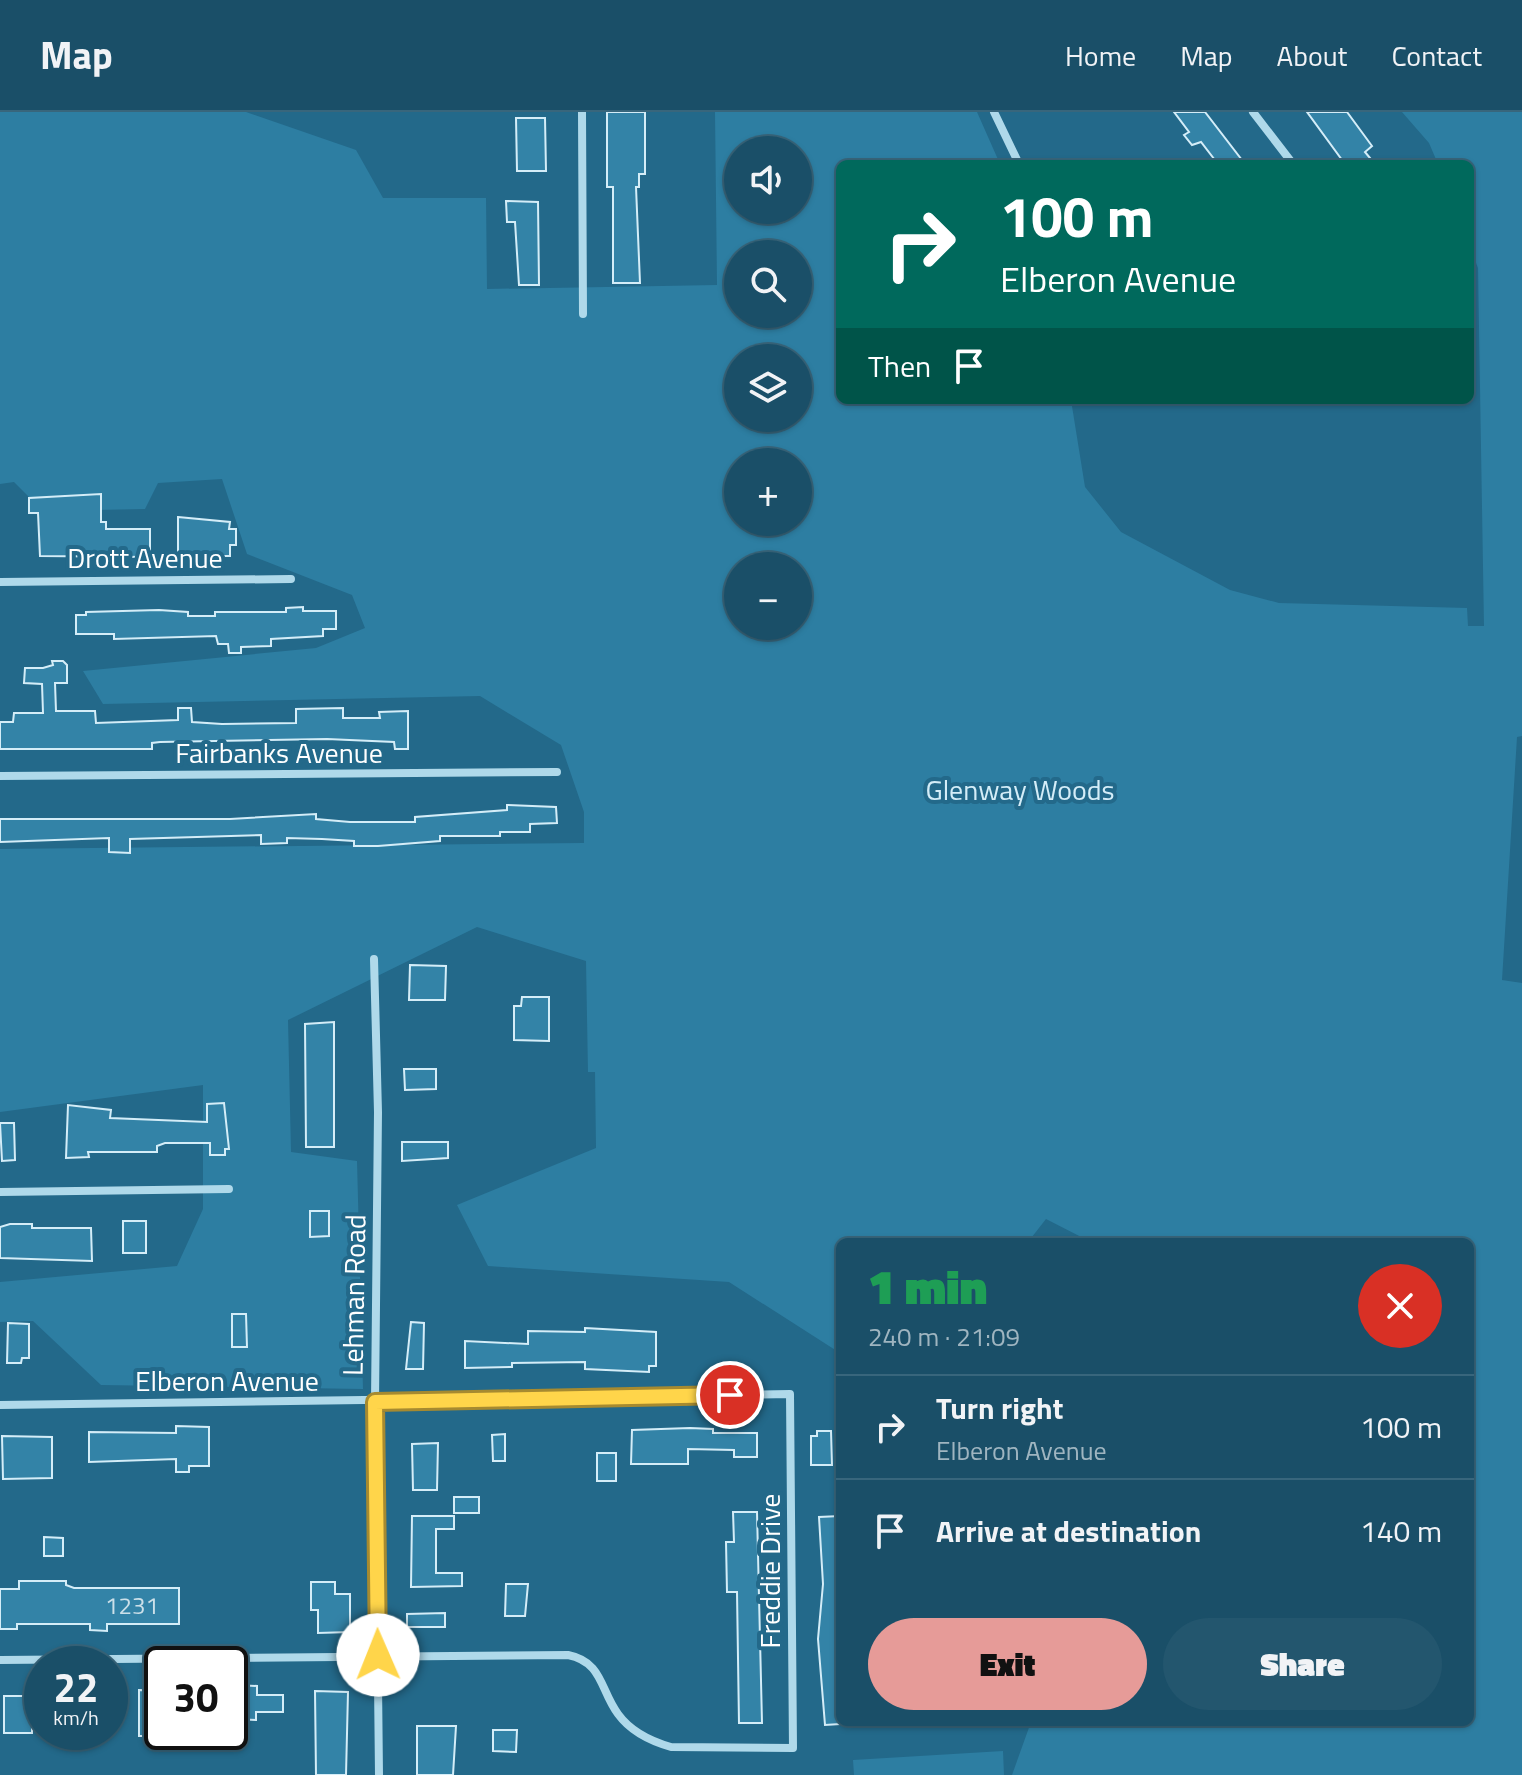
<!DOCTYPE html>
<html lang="en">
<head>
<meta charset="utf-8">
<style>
	:root { --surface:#1a4f68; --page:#23566e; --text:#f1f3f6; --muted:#9fb5c0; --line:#38667c; --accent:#e69b98 }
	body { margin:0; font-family:"Titillium Web",sans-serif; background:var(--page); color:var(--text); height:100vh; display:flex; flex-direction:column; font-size:30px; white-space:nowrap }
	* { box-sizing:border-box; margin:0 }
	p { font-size:26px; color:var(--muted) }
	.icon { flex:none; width:44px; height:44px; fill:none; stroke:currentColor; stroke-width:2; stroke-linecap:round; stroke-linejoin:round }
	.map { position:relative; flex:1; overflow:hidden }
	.details { position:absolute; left:836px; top:1126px; width:638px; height:488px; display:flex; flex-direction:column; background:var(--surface); border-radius:12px; box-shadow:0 2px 6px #0004,0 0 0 2px var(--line) }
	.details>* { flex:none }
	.top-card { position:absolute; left:836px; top:48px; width:638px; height:244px; border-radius:12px; box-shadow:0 2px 6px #0004,0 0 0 2px var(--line); background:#00695c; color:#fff; overflow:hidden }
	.tools { position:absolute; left:724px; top:24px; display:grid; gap:16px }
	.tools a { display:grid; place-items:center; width:88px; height:88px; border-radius:50%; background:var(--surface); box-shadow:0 2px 6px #0004,0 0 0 2px var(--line); font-size:40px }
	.speed { position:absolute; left:24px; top:1534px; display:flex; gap:16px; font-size:40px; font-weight:700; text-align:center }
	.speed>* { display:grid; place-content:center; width:104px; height:104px; border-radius:50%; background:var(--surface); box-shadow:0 2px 6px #0004,0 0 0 2px var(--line); line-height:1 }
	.speed small { font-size:20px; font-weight:400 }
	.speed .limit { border:4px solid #111; border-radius:12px; background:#fff; color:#111 }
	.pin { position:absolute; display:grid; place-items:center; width:68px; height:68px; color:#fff; margin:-34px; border:4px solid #fff; border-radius:50%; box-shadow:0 2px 8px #0007 }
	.me { position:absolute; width:88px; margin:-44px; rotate:359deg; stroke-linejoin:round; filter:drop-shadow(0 0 6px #0008) }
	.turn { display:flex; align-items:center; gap:28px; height:168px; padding:0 32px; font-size:36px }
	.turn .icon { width:104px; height:104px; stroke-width:2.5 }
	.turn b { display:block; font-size:56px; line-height:68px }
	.then { display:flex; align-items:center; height:76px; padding:0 32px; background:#0003; gap:16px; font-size:30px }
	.round { display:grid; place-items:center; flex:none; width:84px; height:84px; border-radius:42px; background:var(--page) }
	.summary { display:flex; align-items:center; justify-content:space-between; height:136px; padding:0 32px }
	h1 { font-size:48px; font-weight:800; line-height:60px; color:#1e9e55 }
	.action { display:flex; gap:16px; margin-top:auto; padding:16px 32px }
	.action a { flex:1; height:92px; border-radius:48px; background:var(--accent); color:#111; font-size:32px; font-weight:800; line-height:92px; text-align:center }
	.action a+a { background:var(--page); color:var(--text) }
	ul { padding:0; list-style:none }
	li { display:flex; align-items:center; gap:24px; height:104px; padding:0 32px; border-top:2px solid var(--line) }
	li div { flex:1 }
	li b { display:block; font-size:30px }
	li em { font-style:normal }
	header { display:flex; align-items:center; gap:48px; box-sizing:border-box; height:112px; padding:0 40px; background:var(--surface); border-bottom:2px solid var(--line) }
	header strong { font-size:38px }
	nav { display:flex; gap:44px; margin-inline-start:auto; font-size:28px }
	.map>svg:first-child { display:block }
	.green { fill:#2d7ea2; fill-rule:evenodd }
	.building { fill:#3383a7; stroke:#d4edf8; stroke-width:2 }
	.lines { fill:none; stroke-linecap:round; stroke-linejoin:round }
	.street { stroke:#afd9ea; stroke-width:8 }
	.route-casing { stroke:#a68a30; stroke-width:20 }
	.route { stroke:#ffd54a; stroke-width:14 }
	.labels { text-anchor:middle; stroke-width:8; stroke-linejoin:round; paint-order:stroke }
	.number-label { font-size:24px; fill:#cce0e9 }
	.street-label { font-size:28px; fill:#fff; stroke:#23698a }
	.park-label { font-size:28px; fill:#d4edf8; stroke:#23698a }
</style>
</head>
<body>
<header>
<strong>Map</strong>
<nav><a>Home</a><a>Map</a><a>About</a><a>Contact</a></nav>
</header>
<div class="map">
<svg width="1522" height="1663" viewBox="0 0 1522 1663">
	<rect width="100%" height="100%" fill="#23698a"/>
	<!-- green -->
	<path class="green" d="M 0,0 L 246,0 L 356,38 L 383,86 L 486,86 L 487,177 L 717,173 L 715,0 L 977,0 L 1000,52 L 840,52 L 840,288 L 1071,288 L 1085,375 L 1121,420 L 1230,478 L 1279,491 L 1467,496 L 1468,514 L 1484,514 L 1478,156 L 1470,135 L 1470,52 L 1438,52 L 1429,31 L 1402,0 L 1522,0 L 1522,624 L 1517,625 L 1502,868 L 1522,871 L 1522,1663 L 1012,1663 L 1031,1610 L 1470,1610 L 1470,1130 L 1091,1130 L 1046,1107 L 1028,1130 L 840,1130 L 840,1241 L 729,1170 L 488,1154 L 457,1093 L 596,1036 L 595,960 L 588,960 L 586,849 L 477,815 L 288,908 L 291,1040 L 357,1049 L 363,1277 L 101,1273 L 33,1209 L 0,1210 L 0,1170 L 177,1154 L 203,1097 L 203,973 L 0,1000 L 0,737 L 584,731 L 584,700 L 561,633 L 480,584 L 103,592 L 83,559 L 316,536 L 365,516 L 352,483 L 247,442 L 222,367 L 158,371 L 145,397 L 43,399 L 14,370 L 0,372 ZM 738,38 L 798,38 L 798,98 L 738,98 ZM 738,142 L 798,142 L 798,202 L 738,202 ZM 738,246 L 798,246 L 798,306 L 738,306 ZM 738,350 L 798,350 L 798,410 L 738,410 ZM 738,454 L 798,454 L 798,514 L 738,514 Z
		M 1003,1639 L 1004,1663 L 854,1663 L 853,1648 Z"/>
	<!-- building -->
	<path class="building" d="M 607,0 L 645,0 L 645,62 L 639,62 L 639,75 L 636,75 L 640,171 L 613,171 L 613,75 L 607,75 Z
		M 1174,0 L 1205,0 L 1245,52 L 1218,52 L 1201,30 L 1192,33 L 1184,23 L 1189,20 Z
		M 1307,0 L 1347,0 L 1372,34 L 1365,40 L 1370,46 L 1364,52 L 1345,52 Z
		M 516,6 L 545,6 L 546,59 L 517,59 Z
		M 506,89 L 538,90 L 539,173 L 519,173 L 515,110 L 507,110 Z
		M 101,382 L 101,410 L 106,410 L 106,417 L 150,417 L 150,445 L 40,444 L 38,401 L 29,401 L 29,386 Z
		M 178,405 L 230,410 L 229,417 L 236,417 L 236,433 L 230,433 L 230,444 L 178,444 Z
		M 303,495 L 303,499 L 336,499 L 336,517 L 323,517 L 323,524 L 271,527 L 271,534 L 241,535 L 241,541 L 229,541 L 228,532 L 218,532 L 216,524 L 114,527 L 114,522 L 76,522 L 76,503 L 86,503 L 86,500 L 159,498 L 188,500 L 188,504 L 215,504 L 215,500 L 286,500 L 286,496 Z
		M 52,549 L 63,549 L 67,553 L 67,571 L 55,571 L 56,599 L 95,599 L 96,611 L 178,608 L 178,596 L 191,596 L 192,610 L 222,612 L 296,611 L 296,597 L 343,596 L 343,606 L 380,606 L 379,600 L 408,599 L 408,637 L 395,637 L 394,630 L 327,627 L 160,630 L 152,631 L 152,637 L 0,637 L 0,610 L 13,610 L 14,601 L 43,601 L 42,572 L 24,571 L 25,556 L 43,556 L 53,553 Z
		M 507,693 L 556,695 L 557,711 L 530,712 L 530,720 L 500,720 L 500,724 L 440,724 L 440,729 L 378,734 L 354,734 L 354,729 L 322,727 L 287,726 L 287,731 L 261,732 L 261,723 L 130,727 L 130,741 L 109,740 L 109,726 L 0,730 L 0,707 L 230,707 L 316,702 L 316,707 L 350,710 L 415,710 L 415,705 L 507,698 Z
		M 410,853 L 446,854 L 445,888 L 409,888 Z
		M 522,885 L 549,885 L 549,929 L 514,928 L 514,894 L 521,894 Z
		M 334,910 L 334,1035 L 306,1035 L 305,912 Z
		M 404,957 L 436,957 L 436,977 L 405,978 Z
		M 224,991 L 229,1037 L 225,1037 L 225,1043 L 210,1043 L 210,1031 L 165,1031 L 157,1034 L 157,1040 L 88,1040 L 89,1045 L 66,1046 L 68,993 L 111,998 L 110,1006 L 207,1010 L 207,992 Z
		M 0,1011 L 14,1011 L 15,1048 L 2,1049 Z
		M 402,1030 L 448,1030 L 448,1046 L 402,1049 Z
		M 310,1099 L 329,1099 L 329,1124 L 310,1125 Z
		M 123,1109 L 146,1109 L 146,1141 L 123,1141 Z
		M 10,1112 L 32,1112 L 32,1116 L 91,1116 L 92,1149 L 0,1146 L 0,1115 Z
		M 232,1202 L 246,1202 L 247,1235 L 232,1235 Z
		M 411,1210 L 424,1211 L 423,1257 L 406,1257 Z
		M 8,1211 L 29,1212 L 29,1246 L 22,1246 L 21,1251 L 7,1251 Z
		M 585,1216 L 656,1220 L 656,1254 L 649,1254 L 649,1260 L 585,1257 L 585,1250 L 512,1251 L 512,1255 L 465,1256 L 465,1229 L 528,1232 L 528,1219 L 585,1220 Z
		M 176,1314 L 209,1315 L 209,1354 L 189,1354 L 189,1360 L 176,1360 L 176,1347 L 89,1350 L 89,1320 L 176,1321 Z
		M 690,1316 L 713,1317 L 713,1321 L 757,1321 L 757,1345 L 734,1345 L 734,1338 L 688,1337 L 688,1352 L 631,1352 L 632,1318 Z
		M 817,1319 L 831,1319 L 832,1353 L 811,1353 L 811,1324 L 817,1324 Z
		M 505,1322 L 505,1349 L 493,1349 L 492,1323 Z
		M 2,1324 L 52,1325 L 52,1366 L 3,1367 Z
		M 438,1331 L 437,1378 L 413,1378 L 412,1332 Z
		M 597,1341 L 616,1341 L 616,1369 L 597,1369 Z
		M 454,1385 L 479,1385 L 479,1401 L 454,1401 Z
		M 733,1400 L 757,1400 L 762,1611 L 739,1611 L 737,1480 L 727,1480 L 726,1430 L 734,1430 Z
		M 412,1404 L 454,1404 L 454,1417 L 436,1417 L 436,1461 L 462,1461 L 462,1474 L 411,1475 Z
		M 840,1404 L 840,1612 L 825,1613 L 818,1527 L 823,1472 L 819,1405 Z
		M 44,1425 L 63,1426 L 63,1444 L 44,1444 Z
		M 19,1469 L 66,1469 L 66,1473 L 74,1476 L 179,1476 L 179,1512 L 107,1512 L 107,1519 L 90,1518 L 90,1512 L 17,1512 L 17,1517 L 0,1517 L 0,1477 L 19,1477 Z
		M 311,1470 L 335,1470 L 335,1482 L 350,1482 L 350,1520 L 318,1521 L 318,1498 L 311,1498 Z
		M 506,1472 L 528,1472 L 525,1504 L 505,1504 Z
		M 445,1501 L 445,1515 L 407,1515 L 407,1502 Z
		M 235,1573 L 257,1574 L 257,1583 L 283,1583 L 283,1600 L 256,1600 L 256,1608 L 234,1607 Z
		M 139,1578 L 162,1579 L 162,1624 L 139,1624 Z
		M 315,1579 L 348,1580 L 346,1663 L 316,1663 Z
		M 4,1584 L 32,1584 L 32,1621 L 4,1621 Z
		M 417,1614 L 456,1614 L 453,1663 L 417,1663 Z
		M 493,1618 L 517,1618 L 516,1640 L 493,1639 Z"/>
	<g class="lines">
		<!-- street -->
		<path class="street" d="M 582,0 L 583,202
			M 994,0 L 1019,52
			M 1253,0 L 1293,52
			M 0,470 L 291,467
			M 0,664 L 557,660
			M 374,847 L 378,1000 L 375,1290 L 379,1663
			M 0,1080 L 229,1077
			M 0,1293 L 790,1282 L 793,1636 L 671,1635 C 650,1629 631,1620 618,1602 C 600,1578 603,1550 568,1543 L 0,1548"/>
	</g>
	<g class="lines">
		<!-- route casing -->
		<g class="route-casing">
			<path id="route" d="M 378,1543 L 375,1290 L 730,1283"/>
		</g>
		<!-- route -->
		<use href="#route" class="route"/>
	</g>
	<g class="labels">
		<!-- number labels -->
		<g class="number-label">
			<text x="132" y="1502">1231</text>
		</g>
		<!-- street labels -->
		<g class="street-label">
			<text x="145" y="456">Drott Avenue</text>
			<text x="279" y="651">Fairbanks Avenue</text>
			<text transform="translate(354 1183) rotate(-89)" y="10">Lehman Road</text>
			<text x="227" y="1279">Elberon Avenue</text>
			<text transform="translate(770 1459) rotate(-90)" y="10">Freddie Drive</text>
		</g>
		<!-- park labels -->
		<g class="park-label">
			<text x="1020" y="688">Glenway Woods</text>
		</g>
	</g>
</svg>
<div class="tools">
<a><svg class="icon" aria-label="sound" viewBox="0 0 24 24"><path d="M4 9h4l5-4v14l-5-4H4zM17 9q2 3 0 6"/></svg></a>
<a><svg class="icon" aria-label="search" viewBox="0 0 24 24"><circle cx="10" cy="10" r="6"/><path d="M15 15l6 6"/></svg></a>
<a><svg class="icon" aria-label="layers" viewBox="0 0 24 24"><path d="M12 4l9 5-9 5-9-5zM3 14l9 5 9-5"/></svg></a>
<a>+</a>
<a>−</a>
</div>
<div class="speed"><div>22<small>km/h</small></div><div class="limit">30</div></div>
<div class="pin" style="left:730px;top:1283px;background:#d93025"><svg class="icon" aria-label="arrive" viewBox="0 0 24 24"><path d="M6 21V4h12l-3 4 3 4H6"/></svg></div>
<svg class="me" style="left:378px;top:1543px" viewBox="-20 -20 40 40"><circle r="19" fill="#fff"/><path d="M0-13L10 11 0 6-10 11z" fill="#ffd54a"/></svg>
<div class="top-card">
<div class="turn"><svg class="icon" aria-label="right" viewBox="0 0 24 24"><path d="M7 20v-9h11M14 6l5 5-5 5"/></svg><div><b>100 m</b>Elberon Avenue</div></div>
<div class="then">Then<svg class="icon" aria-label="arrive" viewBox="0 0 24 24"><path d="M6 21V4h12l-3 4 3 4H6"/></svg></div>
</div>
<section class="details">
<div class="summary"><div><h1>1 min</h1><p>240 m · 21:09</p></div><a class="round" style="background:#d93025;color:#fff"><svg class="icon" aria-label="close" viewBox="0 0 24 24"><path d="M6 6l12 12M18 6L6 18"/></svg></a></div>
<ul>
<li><svg class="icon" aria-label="right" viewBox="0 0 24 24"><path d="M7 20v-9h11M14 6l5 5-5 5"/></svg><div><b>Turn right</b><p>Elberon Avenue</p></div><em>100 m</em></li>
<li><svg class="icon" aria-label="arrive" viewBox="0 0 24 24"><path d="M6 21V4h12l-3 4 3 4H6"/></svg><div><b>Arrive at destination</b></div><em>140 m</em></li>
</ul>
<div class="action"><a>Exit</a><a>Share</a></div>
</section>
</div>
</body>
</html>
